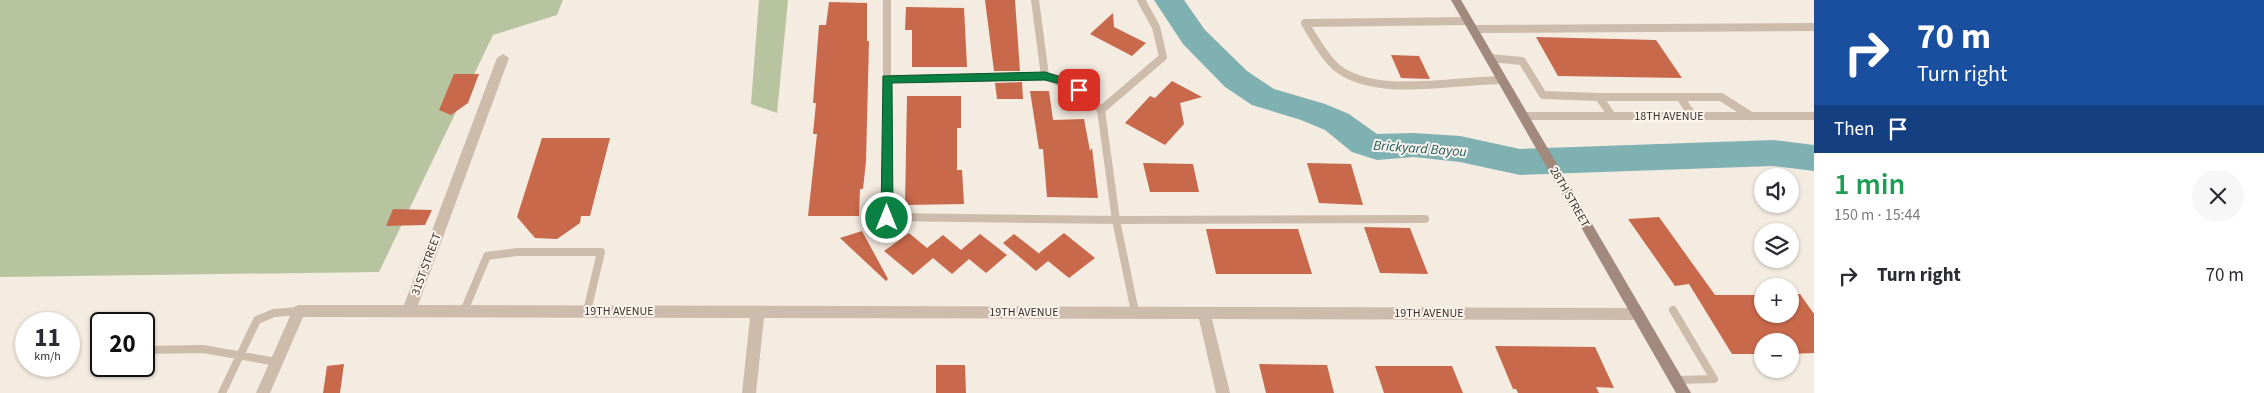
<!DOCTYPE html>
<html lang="en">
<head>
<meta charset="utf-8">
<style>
	:root { --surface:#fff; --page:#f7f7f7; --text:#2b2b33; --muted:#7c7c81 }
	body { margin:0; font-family:"Source Sans 3",sans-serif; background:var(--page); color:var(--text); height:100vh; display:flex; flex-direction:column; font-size:19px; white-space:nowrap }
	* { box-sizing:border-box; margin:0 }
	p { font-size:16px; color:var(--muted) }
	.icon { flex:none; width:28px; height:28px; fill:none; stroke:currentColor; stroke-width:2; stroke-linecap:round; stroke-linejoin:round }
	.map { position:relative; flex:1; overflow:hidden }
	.details { display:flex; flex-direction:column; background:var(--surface); width:450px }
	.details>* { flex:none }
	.top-card { background:#1a4fa0; color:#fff; overflow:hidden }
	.controls { position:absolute; left:1754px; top:168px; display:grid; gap:10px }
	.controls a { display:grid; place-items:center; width:45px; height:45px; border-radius:50%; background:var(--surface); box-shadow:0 1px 4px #0004; font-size:25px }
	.speed { position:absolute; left:15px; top:312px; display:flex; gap:10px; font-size:25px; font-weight:700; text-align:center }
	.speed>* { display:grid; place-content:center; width:65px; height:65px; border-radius:50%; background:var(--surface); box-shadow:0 1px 4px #0004; line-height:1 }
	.speed small { font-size:12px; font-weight:400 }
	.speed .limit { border:2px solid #111; border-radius:8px; background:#fff; color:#111 }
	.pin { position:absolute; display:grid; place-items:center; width:42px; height:42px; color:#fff; margin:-21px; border-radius:10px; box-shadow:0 2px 8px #0006 }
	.me { position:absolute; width:55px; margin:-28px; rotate:0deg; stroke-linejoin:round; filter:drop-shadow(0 0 4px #0008) }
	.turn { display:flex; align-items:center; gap:18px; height:105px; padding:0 20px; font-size:22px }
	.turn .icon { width:65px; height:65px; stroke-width:2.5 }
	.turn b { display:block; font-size:35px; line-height:42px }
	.then { display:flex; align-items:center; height:48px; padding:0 20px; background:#0003; gap:10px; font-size:19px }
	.round { display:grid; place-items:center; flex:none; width:52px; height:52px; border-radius:26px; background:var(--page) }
	.headline { display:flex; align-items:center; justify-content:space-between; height:85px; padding:0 20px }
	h1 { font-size:30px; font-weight:600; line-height:38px; color:#1e9e55 }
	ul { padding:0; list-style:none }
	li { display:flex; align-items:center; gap:15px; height:75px; padding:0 20px }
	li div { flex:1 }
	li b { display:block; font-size:19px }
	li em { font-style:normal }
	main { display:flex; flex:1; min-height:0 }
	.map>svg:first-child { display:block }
	.green { fill:#b8c4a0 }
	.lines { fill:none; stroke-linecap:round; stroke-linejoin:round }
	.river { fill:#7fb0b2; fill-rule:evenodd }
	.building { fill:#c8694b }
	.lane { stroke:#cdbbac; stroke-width:8 }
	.street { fill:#cdbbac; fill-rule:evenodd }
	.secondary { fill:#a18a7d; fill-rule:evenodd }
	.route { fill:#0b8043; stroke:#07532c }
	.labels { text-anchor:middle; stroke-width:4; stroke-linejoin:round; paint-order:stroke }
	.street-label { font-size:12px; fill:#3b302b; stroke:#fbf5ee }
	.water-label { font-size:14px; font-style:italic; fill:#1f5a5e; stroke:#fbf5ee }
</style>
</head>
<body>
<main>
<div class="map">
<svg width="1814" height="393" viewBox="0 0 1814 393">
	<rect width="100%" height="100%" fill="#f4ebe1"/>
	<!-- green -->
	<path class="green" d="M 0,0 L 563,0 L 557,15 L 493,35 L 379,272 L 0,277 Z
		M 759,0 L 788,0 L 777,113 L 751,104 Z"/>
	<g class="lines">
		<!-- river -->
		<path class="river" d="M 1154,0 L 1184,0 L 1205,30 L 1247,71 L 1274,89 L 1325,104 L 1349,114 L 1377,134 L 1414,133 L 1460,136 L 1520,149 L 1773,140 L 1814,145 L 1814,171 L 1773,166 L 1520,175 L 1460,162 L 1414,157 L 1377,160 L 1352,152 L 1325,130 L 1301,120 L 1252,105 L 1225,87 L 1183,44 Z"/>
	</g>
	<!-- building -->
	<path class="building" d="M 985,0 L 1015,0 L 1020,71 L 994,71 Z
		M 829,2 L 867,3 L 867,41 L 869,41 L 866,161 L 863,189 L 860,189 L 859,216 L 808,216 L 817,134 L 813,134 L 816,103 L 813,103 L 819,25 L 826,25 Z
		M 906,7 L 964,8 L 967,67 L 912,67 L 912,30 L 905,30 Z
		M 1113,13 L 1114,27 L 1146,43 L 1132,56 L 1090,34 Z
		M 1536,37 L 1656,40 L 1682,78 L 1558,76 Z
		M 1391,55 L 1419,56 L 1430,79 L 1401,78 Z
		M 454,74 L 479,74 L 468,103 L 451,115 L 439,110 Z
		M 1172,81 L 1202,97 L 1180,103 L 1184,124 L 1165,145 L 1125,123 L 1150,96 L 1155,98 Z
		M 1022,82 L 1023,99 L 997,99 L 995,83 Z
		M 1030,91 L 1049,91 L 1053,120 L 1084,119 L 1090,151 L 1092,148 L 1098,198 L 1047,197 L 1043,149 L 1039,149 Z
		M 907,96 L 961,96 L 961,128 L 957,128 L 957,170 L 962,170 L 964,204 L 905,205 Z
		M 542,138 L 610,138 L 590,216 L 581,216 L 580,223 L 557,239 L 535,238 L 517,217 Z
		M 1143,163 L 1193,164 L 1199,192 L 1150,192 Z
		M 1307,163 L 1351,164 L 1363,205 L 1319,203 Z
		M 393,209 L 432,210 L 425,225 L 386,226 Z
		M 1659,217 L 1715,295 L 1762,295 L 1762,314 L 1790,314 L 1790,294 L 1800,294 L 1814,314 L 1814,353 L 1790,354 L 1790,341 L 1762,341 L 1762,354 L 1732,354 L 1689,284 L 1675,286 L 1628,219 Z
		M 1364,227 L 1410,228 L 1428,274 L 1380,273 Z
		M 1206,229 L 1298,229 L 1312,274 L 1216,274 Z
		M 862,231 L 888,279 L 886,281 L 840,238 Z
		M 909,233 L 927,248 L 943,235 L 961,250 L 980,234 L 1007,255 L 986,273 L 969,259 L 952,274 L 933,258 L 913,275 L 884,251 Z
		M 1064,233 L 1095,258 L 1069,278 L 1048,261 L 1036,271 L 1003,243 L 1014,234 L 1041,255 L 1039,253 Z
		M 1495,346 L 1595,347 L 1614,388 L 1596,387 L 1599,393 L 1518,393 L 1516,389 L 1513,389 Z
		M 344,364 L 340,393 L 323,393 L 327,366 Z
		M 1259,364 L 1327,365 L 1334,393 L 1266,393 Z
		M 936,365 L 965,365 L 966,393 L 936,393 Z
		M 1375,366 L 1452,366 L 1463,393 L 1384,393 Z"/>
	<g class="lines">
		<!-- lane -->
		<path class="lane" d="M 887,0 L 887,217 L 1116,220 L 1425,219
			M 1468,21 L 1305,23 C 1314,38 1323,55 1336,67 C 1374,99 1455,80 1502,80
			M 1473,29 L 1814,27
			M 1490,58 L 1522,61 L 1543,95 L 1599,97 L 1612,116
			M 1045,76 L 1083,92 L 1101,110
			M 886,79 L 1045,76 L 1035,0
			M 1599,97 L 1680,97 L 1693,116
			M 1680,97 L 1721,97 L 1751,116
			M 1673,310 L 1714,379 L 1677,380
			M 464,311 L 487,256 L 517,252 L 601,252 L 587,311
			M 1135,312 L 1116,220 L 1101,110 L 1163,57 L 1156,27 L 1141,0
			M 144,350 L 203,349 L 277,362
			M 222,393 L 257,320 L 274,313 L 299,311"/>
		<!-- street -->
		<path class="street" d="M 503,54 L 509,58 L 418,305 L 1638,308 L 1643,310 L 1645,314 L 1643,318 L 1638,320 L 1212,319 L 1230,393 L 1216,393 L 1199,319 L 764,318 L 756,393 L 742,393 L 750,318 L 303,317 L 270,393 L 256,393 L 294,307 L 299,305 L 404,305 L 497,58 Z
			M 1523,112 L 1814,112 L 1814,120 L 1523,120 L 1517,116 Z"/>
		<!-- secondary -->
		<path class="secondary" d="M 1451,0 L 1461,0 L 1691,393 L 1676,393 Z"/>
	</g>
	<!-- route -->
	<path class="route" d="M 1045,72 L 1068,79 L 1084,90 L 1079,93 L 1061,84 L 1045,80 L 892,83 L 893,218 L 887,222 L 883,221 L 881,218 L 883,76 Z"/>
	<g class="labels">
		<!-- street labels -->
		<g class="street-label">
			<text x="1669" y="120">18TH AVENUE</text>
			<text transform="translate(1570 197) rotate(60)" y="4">28TH STREET</text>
			<text transform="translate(426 264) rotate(-70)" y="4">31ST STREET</text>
			<text x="619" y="315">19TH AVENUE</text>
			<text x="1024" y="316">19TH AVENUE</text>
			<text x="1429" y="317">19TH AVENUE</text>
		</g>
		<!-- water labels -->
		<g class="water-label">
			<text transform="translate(1420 148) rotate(4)" y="5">Brickyard Bayou</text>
		</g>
	</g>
</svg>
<div class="controls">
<a><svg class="icon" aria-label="sound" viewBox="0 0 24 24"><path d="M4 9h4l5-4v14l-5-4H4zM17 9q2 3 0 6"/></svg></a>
<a><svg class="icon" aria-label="layers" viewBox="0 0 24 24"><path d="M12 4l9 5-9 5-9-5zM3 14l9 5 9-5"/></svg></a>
<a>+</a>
<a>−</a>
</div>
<div class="speed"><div>11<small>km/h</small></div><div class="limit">20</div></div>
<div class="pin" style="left:1079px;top:90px;background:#d93025"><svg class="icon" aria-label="arrive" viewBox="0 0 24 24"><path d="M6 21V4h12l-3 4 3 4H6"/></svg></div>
<svg class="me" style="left:887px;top:218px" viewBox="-20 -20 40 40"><circle r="17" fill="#0b8043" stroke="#fff" stroke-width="3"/><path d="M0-11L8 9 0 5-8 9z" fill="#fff"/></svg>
</div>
<section class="details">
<div class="top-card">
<div class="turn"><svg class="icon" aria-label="right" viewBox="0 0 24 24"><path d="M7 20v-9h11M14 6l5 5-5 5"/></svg><div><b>70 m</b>Turn right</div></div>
<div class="then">Then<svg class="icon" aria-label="arrive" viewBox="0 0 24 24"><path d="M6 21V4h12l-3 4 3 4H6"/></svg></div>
</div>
<div class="headline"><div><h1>1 min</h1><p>150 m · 15:44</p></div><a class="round"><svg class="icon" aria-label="close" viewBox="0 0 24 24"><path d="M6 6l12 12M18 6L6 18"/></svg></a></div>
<ul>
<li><svg class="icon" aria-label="right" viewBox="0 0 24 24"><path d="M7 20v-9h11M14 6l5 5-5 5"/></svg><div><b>Turn right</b></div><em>70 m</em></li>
</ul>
</section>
</main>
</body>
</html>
